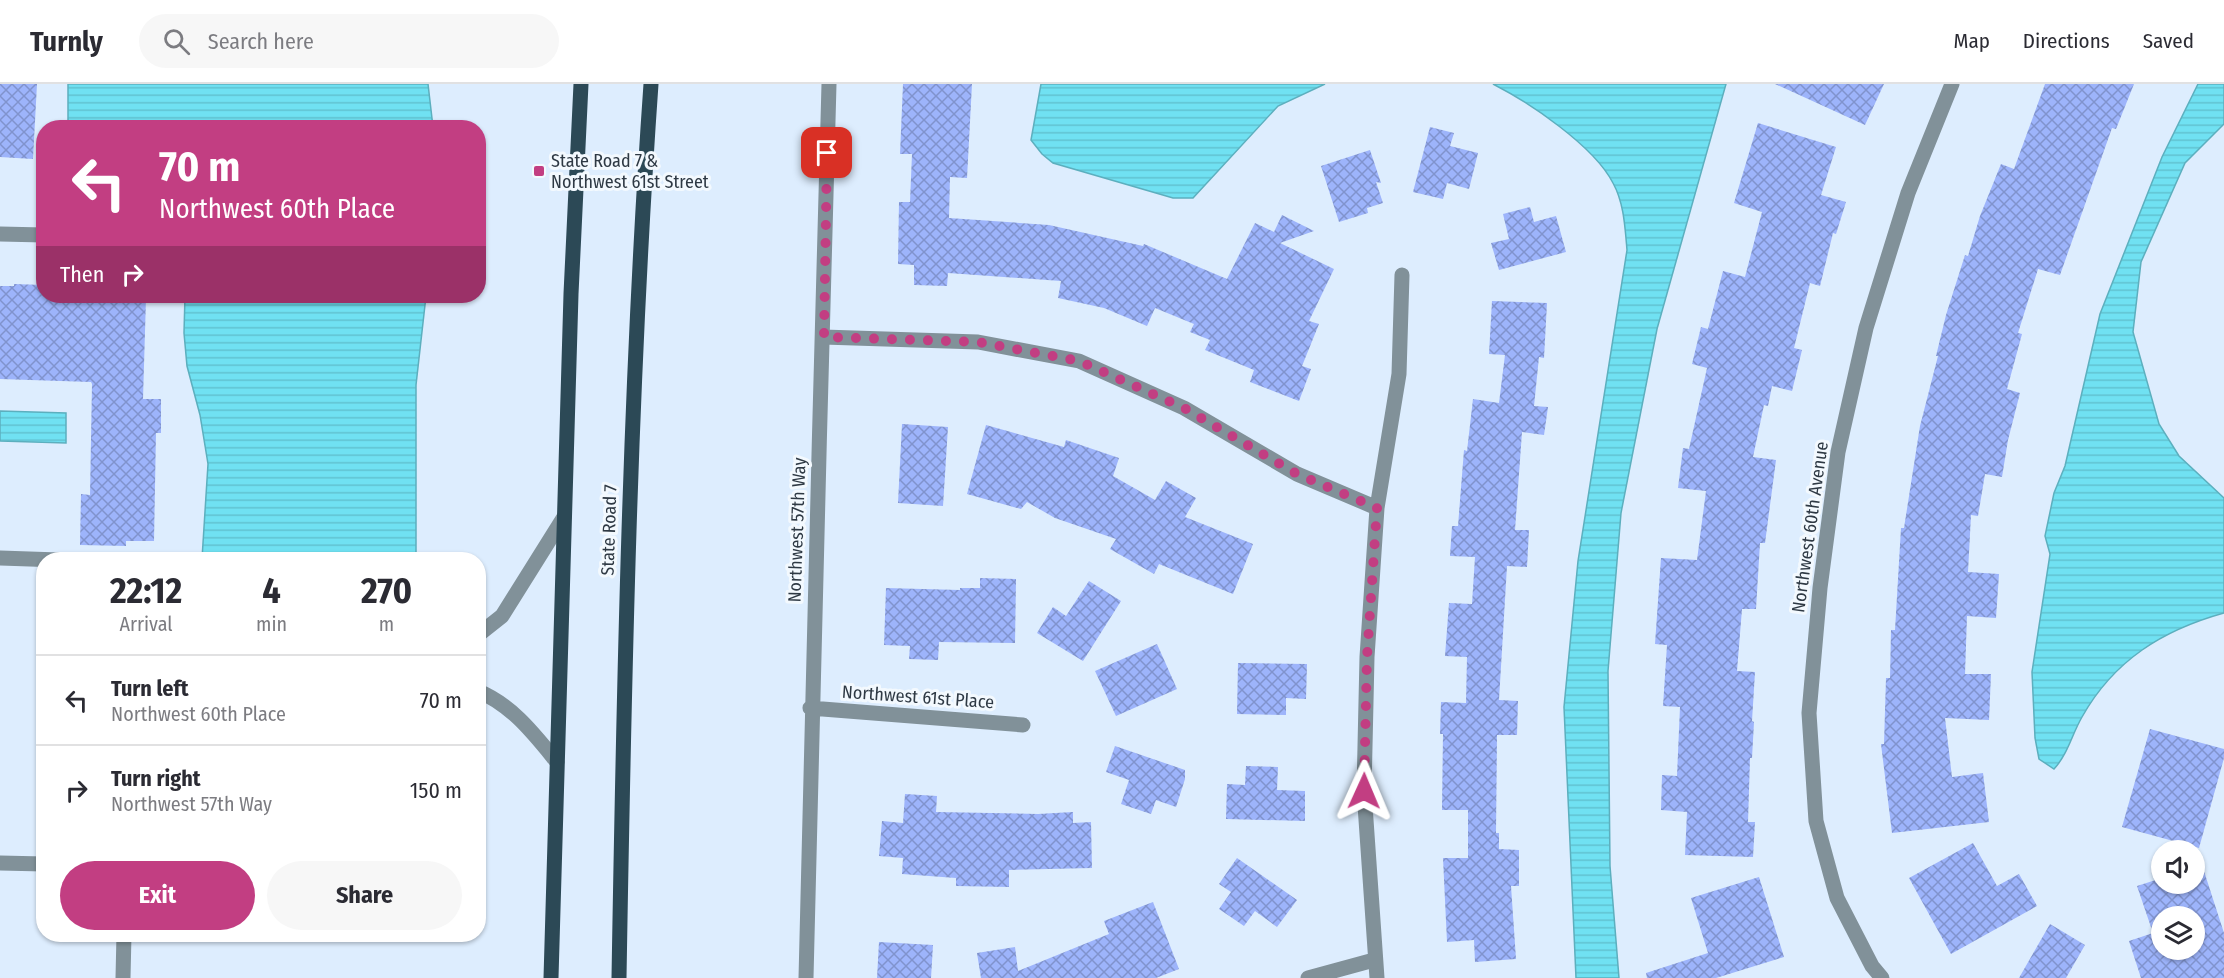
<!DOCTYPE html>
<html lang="en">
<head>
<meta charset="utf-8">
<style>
	:root { --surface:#fff; --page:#f7f7f7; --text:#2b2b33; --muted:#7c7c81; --line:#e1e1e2; --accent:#c23e82 }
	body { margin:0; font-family:"Fira Sans Condensed",sans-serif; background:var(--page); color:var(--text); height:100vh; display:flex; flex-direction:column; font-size:22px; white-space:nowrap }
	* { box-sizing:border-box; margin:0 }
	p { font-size:20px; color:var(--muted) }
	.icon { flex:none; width:33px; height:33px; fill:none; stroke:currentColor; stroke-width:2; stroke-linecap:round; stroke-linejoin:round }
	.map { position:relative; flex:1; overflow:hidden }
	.panel { position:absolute; left:36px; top:468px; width:450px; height:390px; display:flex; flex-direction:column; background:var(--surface); border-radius:24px; box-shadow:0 2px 4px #0004 }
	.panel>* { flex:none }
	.top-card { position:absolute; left:36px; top:36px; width:450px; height:183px; border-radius:24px; box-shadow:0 2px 4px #0004; background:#c23e82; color:#fff; overflow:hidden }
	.buttons { position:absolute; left:2151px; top:756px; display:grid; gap:12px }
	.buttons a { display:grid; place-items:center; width:54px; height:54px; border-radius:50%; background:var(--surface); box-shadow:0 2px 4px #0004; font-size:30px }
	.pin { position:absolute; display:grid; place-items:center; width:51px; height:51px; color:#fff; margin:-26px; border-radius:12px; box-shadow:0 3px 9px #0006 }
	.me { position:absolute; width:66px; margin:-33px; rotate:1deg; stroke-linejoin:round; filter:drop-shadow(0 0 4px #0008) }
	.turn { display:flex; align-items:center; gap:21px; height:126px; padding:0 24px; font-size:27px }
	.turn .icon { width:78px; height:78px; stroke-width:2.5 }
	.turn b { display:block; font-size:42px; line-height:51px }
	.then { display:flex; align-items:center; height:57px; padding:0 24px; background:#0003; gap:12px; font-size:22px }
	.eta { display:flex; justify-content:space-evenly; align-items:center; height:102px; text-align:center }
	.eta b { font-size:36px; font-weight:700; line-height:42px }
	.cta { display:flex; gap:12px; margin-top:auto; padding:12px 24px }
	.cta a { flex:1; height:69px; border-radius:36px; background:var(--accent); color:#fff; font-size:24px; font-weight:700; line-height:69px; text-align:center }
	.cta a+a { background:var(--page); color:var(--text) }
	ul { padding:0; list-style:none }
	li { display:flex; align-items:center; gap:18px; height:90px; padding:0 24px; border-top:2px solid var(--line) }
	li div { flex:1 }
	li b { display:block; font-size:22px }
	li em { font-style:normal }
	header { display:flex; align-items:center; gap:36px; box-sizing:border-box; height:84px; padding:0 30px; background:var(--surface); border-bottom:2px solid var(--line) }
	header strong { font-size:28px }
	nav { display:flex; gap:33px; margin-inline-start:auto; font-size:21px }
	.search { width:420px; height:54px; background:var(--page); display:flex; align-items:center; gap:15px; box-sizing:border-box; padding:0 21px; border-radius:33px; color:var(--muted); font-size:22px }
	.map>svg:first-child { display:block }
	.water { fill:url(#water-rules); stroke:#5cafbe; stroke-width:1.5 }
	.building { fill:url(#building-cross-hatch); fill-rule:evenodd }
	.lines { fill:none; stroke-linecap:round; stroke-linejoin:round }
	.minor { stroke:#819199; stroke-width:15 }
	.major { stroke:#2c4956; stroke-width:15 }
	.route { stroke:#c23e82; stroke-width:10; stroke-dasharray:0 18 }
	.poi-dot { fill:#c23e82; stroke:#f3f9fe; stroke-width:2 }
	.labels { text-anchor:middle; stroke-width:6; stroke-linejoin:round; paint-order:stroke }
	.poi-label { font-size:18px; fill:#2e3944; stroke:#f3f9fe; text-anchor:start }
	.street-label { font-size:18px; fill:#2e3944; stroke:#f3f9fe }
</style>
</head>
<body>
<header>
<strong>Turnly</strong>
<div class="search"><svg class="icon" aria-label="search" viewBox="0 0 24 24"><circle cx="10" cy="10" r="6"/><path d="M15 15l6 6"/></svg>Search here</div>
<nav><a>Map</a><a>Directions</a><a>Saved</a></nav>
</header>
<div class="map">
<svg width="2224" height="894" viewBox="0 0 2224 894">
	<defs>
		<pattern id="water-rules" width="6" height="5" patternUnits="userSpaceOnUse" patternTransform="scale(1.5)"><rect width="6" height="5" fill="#70e1f2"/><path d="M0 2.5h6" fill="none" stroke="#61c2d1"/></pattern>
		<pattern id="building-cross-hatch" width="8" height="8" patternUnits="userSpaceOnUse" patternTransform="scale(1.5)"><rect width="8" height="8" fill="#9db4fb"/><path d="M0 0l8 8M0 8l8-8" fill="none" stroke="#8093cd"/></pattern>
	</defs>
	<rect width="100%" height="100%" fill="#ddedfe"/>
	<!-- water -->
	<path class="water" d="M 68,0 L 428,0 L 433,43 L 68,43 Z
		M 1041,0 L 1325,0 L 1278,22 L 1193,114 L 1173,114 L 1053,79 L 1042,70 L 1031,56 Z
		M 1493,0 L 1726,0 L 1657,245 L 1621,429 L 1608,587 L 1610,782 L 1619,894 L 1576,894 L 1564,623 L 1578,477 L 1627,166 C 1625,143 1624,119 1613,99 C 1594,62 1530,19 1493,0 Z
		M 2198,0 L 2224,0 L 2224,40 L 2185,79 L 2141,178 L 2133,248 L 2159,340 L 2179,372 L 2224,414 L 2224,529 C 2163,546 2114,576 2082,633 C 2072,650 2068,670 2054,685 L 2039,675 L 2035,654 L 2032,588 L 2050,470 L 2045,452 L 2054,409 L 2065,382 L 2100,230 L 2162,73 Z
		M 185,212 L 426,212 L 416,301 L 416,475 L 202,475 L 208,380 L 200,331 L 187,282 L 184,249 Z
		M 0,327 L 66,329 L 66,359 L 0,357 Z"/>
	<!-- building -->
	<path class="building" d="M 0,0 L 37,0 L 33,75 L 0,73 Z
		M 903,0 L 972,0 L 967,94 L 950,93 L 949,134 L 1049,141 L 1143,162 L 1144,160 L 1227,195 L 1255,139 L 1274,148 L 1282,131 L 1314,147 L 1280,159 L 1334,185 L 1309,237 L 1319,240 L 1302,282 L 1311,285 L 1299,317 L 1250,298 L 1254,286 L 1205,266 L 1210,256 L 1190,248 L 1194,240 L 1155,224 L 1147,242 L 1104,224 L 1058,214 L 1061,197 L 948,189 L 947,202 L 914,201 L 914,181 L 898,180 L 899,118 L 910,118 L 912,70 L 900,70 Z
		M 1775,0 L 1884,0 L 1865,41 Z
		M 2045,0 L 2134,0 L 2116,45 L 2112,44 L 2060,191 L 2038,185 L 2018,249 L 2022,250 L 2007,305 L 2020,309 L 2008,356 L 2002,393 L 1985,390 L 1978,432 L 1971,431 L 1968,488 L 1999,490 L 1996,534 L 1967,532 L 1965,590 L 1991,590 L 1989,636 L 1945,634 L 1952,693 L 1983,689 L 1989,738 L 1892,749 L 1881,660 L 1884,660 L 1886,594 L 1890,594 L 1891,546 L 1895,546 L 1901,444 L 1904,444 L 1920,342 L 1938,272 L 1936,272 L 1946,231 L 1965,171 L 1968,172 L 1980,132 L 2001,80 L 2014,85 Z
		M 1758,39 L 1836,63 L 1821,111 L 1846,118 L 1836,150 L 1833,149 L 1820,202 L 1810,199 L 1794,264 L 1802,266 L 1792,307 L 1772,302 L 1768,322 L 1764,321 L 1753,373 L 1776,376 L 1765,459 L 1760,459 L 1756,525 L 1742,525 L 1737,587 L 1755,588 L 1752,637 L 1754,638 L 1752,674 L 1750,674 L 1748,738 L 1755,738 L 1753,773 L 1685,771 L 1687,728 L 1661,726 L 1662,691 L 1677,692 L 1680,623 L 1663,622 L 1667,561 L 1655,560 L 1661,474 L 1697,476 L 1706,407 L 1678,404 L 1683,364 L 1689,365 L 1707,284 L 1692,280 L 1701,243 L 1708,245 L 1723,187 L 1745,193 L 1762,128 L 1734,119 Z
		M 1430,43 L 1454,49 L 1450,62 L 1478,69 L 1469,105 L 1447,99 L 1443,115 L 1413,108 Z
		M 1370,66 L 1381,99 L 1376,98 L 1383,119 L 1367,124 L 1368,129 L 1339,138 L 1321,82 Z
		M 1530,123 L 1534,138 L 1556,132 L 1566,168 L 1499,186 L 1491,159 L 1509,155 L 1503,130 Z
		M 14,200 L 44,201 L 44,212 L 120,212 L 120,213 L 146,214 L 143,315 L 161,315 L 161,349 L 156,349 L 154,457 L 126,457 L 126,462 L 80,461 L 81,410 L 90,411 L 92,300 L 91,298 L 0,295 L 0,202 L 14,202 Z
		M 1492,217 L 1547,219 L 1544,274 L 1539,273 L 1534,322 L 1548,323 L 1544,351 L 1522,348 L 1515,446 L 1529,446 L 1527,483 L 1507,482 L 1499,616 L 1518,617 L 1517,651 L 1497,651 L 1496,749 L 1499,749 L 1499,765 L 1519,766 L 1519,802 L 1511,802 L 1516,875 L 1475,878 L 1474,856 L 1447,858 L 1443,774 L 1468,774 L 1468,726 L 1442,726 L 1443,650 L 1440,650 L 1441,618 L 1466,619 L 1467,573 L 1445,572 L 1449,519 L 1472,520 L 1475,473 L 1450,472 L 1452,442 L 1458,442 L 1464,366 L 1467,367 L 1473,315 L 1499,319 L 1505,271 L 1489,270 Z
		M 902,340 L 948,343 L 943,422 L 898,419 Z
		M 986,341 L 1064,363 L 1066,356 L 1119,374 L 1113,392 L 1155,416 L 1166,397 L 1196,414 L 1185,433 L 1253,460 L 1233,510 L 1159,480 L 1154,490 L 1110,465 L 1116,455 L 1055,434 L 1027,418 L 1021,425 L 967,410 Z
		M 980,494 L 1016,495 L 1015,559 L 939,558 L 938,576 L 909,575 L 910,562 L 884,561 L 886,504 L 960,506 L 960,504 L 980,504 Z
		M 1089,497 L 1121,517 L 1083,577 L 1037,549 L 1053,523 L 1066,532 Z
		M 1157,560 L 1177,605 L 1116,632 L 1095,587 Z
		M 1238,579 L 1307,580 L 1306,615 L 1286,614 L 1286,631 L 1237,630 Z
		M 2150,645 L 2224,665 L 2224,674 L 2199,764 L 2122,743 Z
		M 1115,662 L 1185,686 L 1185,695 L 1176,723 L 1156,716 L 1151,730 L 1121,720 L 1129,696 L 1106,688 Z
		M 1246,682 L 1278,683 L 1277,706 L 1305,707 L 1305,737 L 1226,735 L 1227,700 L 1245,701 Z
		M 905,710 L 937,712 L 936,728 L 1038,730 L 1073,728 L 1073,739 L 1091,738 L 1092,784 L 1009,786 L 1009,803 L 956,802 L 956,794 L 902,790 L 903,774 L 879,772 L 882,737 L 903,739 Z
		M 1973,759 L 1997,802 L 2019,790 L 2037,822 L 1951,870 L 1909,794 Z
		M 1237,774 L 1297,816 L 1277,843 L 1255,827 L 1244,842 L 1219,825 L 1231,808 L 1219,800 Z
		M 2202,781 L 2224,849 L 2224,894 L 2141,894 L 2129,857 L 2153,849 L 2137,802 L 2162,794 L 2162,800 L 2194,800 L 2194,783 ZM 2162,832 L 2194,832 L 2194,866 L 2162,866 Z
		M 1759,793 L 1784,873 L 1716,894 L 1647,894 L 1646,889 L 1708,869 L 1691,814 Z
		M 1153,818 L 1179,885 L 1156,894 L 981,894 L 977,869 L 1015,863 L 1018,887 L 1109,850 L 1104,837 Z
		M 2050,840 L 2085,861 L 2066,894 L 2019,894 Z
		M 879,858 L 933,861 L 931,894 L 877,894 Z"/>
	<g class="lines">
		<!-- minor -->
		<path class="minor" d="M 0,150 L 44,151
			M 823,253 L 978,258 L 1079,277 L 1184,324 L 1297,390 L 1377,424
			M 0,474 L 59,476
			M 478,551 L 502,532 L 564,433
			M 478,607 C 512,621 534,650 557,678
			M 810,624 L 1023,641
			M 0,779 L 44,780
			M 123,894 L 124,850
			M 806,894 C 811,596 822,298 829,0
			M 1308,894 L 1374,876
			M 1377,894 L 1364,707 L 1367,573 L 1377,424 L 1399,290 L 1402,191
			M 1882,894 L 1872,882 L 1837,814 L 1816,737 L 1809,629 L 1820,504 L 1838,368 L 1866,244 L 1908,109 L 1952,0"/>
		<!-- major -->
		<path class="major" d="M 551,894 L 571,210 L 581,0
			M 619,894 C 624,596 630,298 651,0"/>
	</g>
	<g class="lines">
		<!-- route -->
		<path class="route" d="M 827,69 L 824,253 L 978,258 L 1079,277 L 1184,324 L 1297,390 L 1377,424 L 1367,573 L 1364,707"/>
	</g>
	<!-- markers -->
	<rect class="poi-dot" x="533" y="81" width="12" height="12" rx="3"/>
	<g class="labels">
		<!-- poi labels -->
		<g class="poi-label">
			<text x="551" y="83">State Road 7 &amp;<tspan x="551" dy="21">Northwest 61st Street</tspan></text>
		</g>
		<!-- street labels -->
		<g class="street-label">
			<text transform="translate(1810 443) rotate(-82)" y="6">Northwest 60th Avenue</text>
			<text transform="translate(609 446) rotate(-88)" y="6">State Road 7</text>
			<text transform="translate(797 446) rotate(-88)" y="6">Northwest 57th Way</text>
			<text transform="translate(918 613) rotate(4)" y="6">Northwest 61st Place</text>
		</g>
	</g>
</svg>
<div class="buttons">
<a><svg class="icon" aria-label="sound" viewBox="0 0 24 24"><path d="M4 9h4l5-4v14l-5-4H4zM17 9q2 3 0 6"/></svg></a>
<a><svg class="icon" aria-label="layers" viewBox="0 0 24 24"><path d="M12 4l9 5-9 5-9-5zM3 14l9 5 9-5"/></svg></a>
</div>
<div class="pin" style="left:827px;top:69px;background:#d93025"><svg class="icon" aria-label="arrive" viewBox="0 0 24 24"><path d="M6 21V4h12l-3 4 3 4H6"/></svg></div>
<svg class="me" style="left:1364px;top:707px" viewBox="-20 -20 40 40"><path d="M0-17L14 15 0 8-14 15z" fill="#c23e82" stroke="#fff" stroke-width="4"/></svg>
<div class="top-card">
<div class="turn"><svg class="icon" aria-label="left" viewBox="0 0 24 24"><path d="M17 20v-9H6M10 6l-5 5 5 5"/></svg><div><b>70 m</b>Northwest 60th Place</div></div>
<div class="then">Then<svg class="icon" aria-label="right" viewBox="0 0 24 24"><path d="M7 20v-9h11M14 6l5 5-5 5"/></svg></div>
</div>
<section class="panel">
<div class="eta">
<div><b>22:12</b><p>Arrival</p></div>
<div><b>4</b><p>min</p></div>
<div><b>270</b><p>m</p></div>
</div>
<ul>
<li><svg class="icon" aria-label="left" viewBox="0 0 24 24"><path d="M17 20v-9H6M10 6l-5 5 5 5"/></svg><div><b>Turn left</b><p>Northwest 60th Place</p></div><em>70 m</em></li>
<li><svg class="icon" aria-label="right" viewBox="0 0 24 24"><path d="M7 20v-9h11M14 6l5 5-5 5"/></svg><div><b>Turn right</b><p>Northwest 57th Way</p></div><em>150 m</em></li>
</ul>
<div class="cta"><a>Exit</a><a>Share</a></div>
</section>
</div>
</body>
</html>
